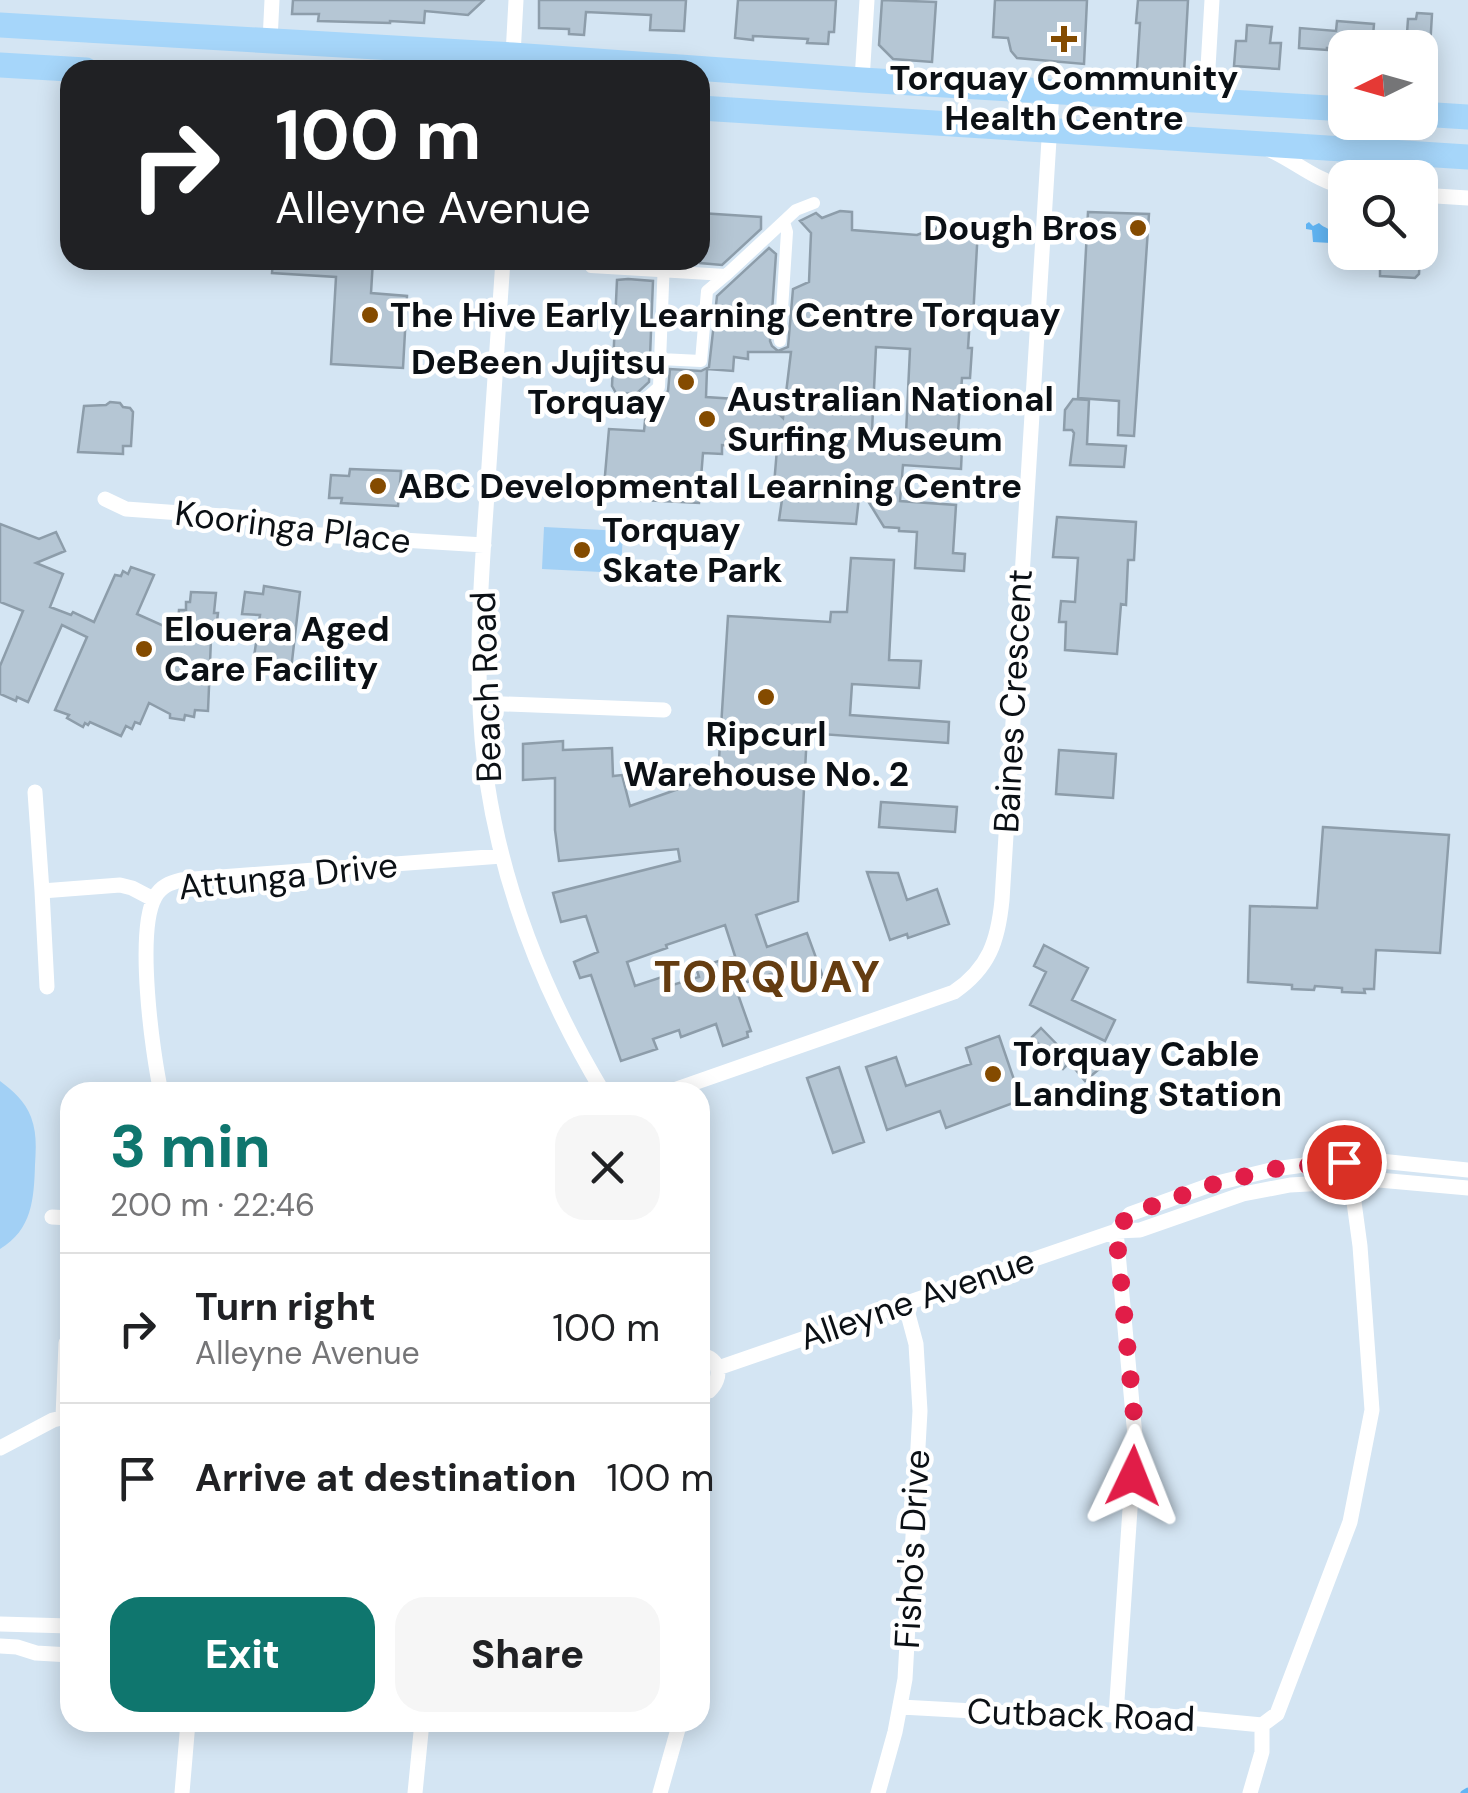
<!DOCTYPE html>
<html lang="en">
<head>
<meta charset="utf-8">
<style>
	:root { --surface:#fff; --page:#f6f6f6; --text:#202124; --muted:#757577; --line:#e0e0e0; --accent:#0f766e }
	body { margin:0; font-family:"DM Sans",sans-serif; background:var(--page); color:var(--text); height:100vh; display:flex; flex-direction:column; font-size:38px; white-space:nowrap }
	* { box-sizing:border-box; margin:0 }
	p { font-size:32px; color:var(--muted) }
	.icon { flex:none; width:55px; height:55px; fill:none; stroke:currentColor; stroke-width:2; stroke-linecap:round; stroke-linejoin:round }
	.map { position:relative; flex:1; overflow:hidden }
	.side { position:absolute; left:60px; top:1082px; width:650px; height:650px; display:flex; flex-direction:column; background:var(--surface); border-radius:30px; box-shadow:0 5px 25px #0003 }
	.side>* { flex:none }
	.banner { position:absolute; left:60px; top:60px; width:650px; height:210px; border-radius:30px; box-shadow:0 5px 25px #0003; background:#202124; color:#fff; overflow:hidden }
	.needle { width:65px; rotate:265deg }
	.controls { position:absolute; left:1328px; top:30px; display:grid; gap:20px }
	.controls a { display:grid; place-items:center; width:110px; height:110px; border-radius:20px; background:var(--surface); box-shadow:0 5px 25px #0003; font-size:50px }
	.pin { position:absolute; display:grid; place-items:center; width:85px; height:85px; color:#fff; margin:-42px; border:5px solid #fff; border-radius:50%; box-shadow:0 2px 10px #0007 }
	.me { position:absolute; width:110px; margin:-55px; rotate:2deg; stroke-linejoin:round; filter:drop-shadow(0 0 8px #0008) }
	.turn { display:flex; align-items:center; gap:35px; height:210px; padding:0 50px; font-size:45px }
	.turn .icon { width:130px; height:130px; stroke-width:2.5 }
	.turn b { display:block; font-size:70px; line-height:85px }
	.round { display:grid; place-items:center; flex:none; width:105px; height:105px; border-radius:30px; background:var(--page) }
	.summary { display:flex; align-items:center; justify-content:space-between; height:170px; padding:0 50px }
	h1 { font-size:60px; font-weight:800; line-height:75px; color:var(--accent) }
	.cta { display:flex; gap:20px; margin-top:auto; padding:20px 50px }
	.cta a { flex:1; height:115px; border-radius:30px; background:var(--accent); color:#fff; font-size:40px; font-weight:800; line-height:115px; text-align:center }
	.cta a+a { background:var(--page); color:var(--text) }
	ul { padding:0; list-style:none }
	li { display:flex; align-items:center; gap:30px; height:150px; padding:0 50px; border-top:2px solid var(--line) }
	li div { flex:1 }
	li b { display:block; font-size:38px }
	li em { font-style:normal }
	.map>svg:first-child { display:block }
	.green { fill:#a2d0f5 }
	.water { fill:#61b5f4 }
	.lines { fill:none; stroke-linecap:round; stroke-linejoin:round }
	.stream { stroke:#61b5f4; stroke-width:5 }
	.building { fill:#b5c6d4; stroke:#8d9daa; stroke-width:2.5; fill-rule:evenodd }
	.pedestrian { stroke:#fff; stroke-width:12 }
	.minor { stroke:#fff; stroke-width:15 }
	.primary { stroke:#a6d6fa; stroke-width:25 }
	.route { stroke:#e11d48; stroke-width:18; stroke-dasharray:0 32.4 }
	.poi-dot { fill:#844b00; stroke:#fff; stroke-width:4 }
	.labels { text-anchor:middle; stroke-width:9; stroke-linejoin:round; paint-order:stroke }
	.poi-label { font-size:35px; font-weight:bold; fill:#0b1015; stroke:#fff; text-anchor:start }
	.street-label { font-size:35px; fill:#0b1015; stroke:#fff }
	.district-label { font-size:45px; font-weight:bold; letter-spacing:2.5px; fill:#653d11; stroke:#fff }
</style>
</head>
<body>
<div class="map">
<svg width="1468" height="1793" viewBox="0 0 1468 1793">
	<rect width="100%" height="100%" fill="#d4e5f3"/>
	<!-- green -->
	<path class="green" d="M 544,527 L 623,531 L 621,573 L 542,569 Z
		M 0,1081 C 13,1091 25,1101 31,1117 C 37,1133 36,1148 35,1165 C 34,1199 32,1230 0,1249 Z"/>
	<!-- water -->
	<path class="water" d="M 1309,222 L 1313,226 L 1319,223 C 1325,229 1331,228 1336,235 L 1331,243 L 1313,242 L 1312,230 L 1306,229 L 1306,224 Z"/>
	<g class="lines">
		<!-- stream -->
		<path class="stream" d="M 1463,1793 L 1468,1790"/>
	</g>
	<!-- building -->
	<path class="building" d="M 293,0 L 484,0 L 468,15 L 425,11 L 424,23 L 390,21 L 390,23 L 318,21 L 319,14 L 292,14 Z
		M 539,0 L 686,0 L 684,31 L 650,30 L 651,15 L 586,12 L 584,35 L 569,34 L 569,29 L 539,28 Z
		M 738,0 L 836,0 L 834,32 L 829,32 L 828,44 L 807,43 L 808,39 L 753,36 L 753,40 L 735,38 Z
		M 882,0 L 936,2 L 932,62 L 893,59 L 879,45 Z
		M 995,0 L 1087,0 L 1084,64 L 1017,58 L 1011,51 L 1008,38 L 993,37 Z
		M 1138,0 L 1188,0 L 1184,73 L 1137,70 L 1140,23 L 1136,23 Z
		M 1417,13 L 1432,14 L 1430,48 L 1406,48 L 1408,19 L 1416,19 Z
		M 1337,21 L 1374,24 L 1372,48 L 1327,48 L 1327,50 L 1299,48 L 1300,28 L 1336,31 Z
		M 1247,25 L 1272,27 L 1270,43 L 1281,43 L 1279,69 L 1234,66 L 1236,41 L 1246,41 Z
		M 840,211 L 852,212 L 852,230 L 917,235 L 927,231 L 935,231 L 938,226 L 954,227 L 954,224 L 969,224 L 968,228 L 978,228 L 973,318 L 970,318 L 968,348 L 972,348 L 970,378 L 962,378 L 957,446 L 962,447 L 961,469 L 903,465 L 900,501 L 956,505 L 953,553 L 965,554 L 964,571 L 915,568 L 917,532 L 899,531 L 899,528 L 884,527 L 860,488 L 856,524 L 779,520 L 784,486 L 774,485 L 777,449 L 722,445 L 722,454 L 703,453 L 699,503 L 603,498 L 609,429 L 644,431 L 646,411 L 668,391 L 670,369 L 701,371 L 709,367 L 717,296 L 769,248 L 776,254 L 770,341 L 772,346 L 778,351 L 788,347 L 793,289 L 809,282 L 811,233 L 800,221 L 816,213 L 822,218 ZM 876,347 L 910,349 L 906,434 L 872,431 ZM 748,352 L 791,352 L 783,418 L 766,401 L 706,397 L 707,369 L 733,371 L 734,357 L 748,359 Z
		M 1088,212 L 1149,214 L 1134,436 L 1118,435 L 1119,401 L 1078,398 Z
		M 700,213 L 761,217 L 761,229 L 722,265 L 700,263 Z
		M 1372,252 L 1420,252 L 1419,274 L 1415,278 L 1380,276 L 1380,265 Z
		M 273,260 L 373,260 L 371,293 L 407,296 L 403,368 L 331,364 L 336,277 L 272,273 Z
		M 628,279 L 653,281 L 649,382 L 636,394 L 616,393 L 612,386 L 617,280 Z
		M 1073,399 L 1089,400 L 1087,444 L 1126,446 L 1124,467 L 1070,465 L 1074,433 L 1072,430 L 1064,430 L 1065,410 Z
		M 110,402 L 120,403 L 123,407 L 130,408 L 133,412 L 131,446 L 123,446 L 123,454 L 78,452 L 84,406 L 106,405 Z
		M 350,469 L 401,471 L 398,506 L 341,503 L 342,498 L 329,498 L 331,475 L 349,476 Z
		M 1057,517 L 1136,522 L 1134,560 L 1128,560 L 1126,605 L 1121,604 L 1117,654 L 1065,650 L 1066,622 L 1059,622 L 1061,601 L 1075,602 L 1078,558 L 1053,557 Z
		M 0,524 L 39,539 L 56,532 L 65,551 L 36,563 L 63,574 L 50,607 L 71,615 L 73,612 L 94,622 L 115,575 L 121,576 L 123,571 L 128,574 L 131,567 L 154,575 L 137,614 L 177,632 L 179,610 L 186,610 L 186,602 L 190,602 L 191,592 L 216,593 L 214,613 L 218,613 L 215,639 L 211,639 L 208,711 L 195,710 L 194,717 L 185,715 L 184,720 L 170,718 L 170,714 L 149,703 L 140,724 L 135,722 L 132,729 L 126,726 L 121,736 L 90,722 L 88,725 L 85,723 L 83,727 L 67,718 L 69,715 L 55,710 L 87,637 L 62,625 L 28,702 L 17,697 L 16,701 L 0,694 L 0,666 L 23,611 L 0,602 Z
		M 851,558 L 894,560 L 889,660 L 921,661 L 919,688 L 852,684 L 850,715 L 949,722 L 948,743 L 807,733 L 798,901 L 756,915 L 767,947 L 807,933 L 823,977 L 798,986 L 792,967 L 735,986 L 751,1031 L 747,1032 L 748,1037 L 723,1046 L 716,1024 L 681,1037 L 679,1030 L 653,1039 L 657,1049 L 621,1061 L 591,975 L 580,978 L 574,962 L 598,952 L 586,916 L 561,922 L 553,893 L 680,861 L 678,849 L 559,861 L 555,830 L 555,778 L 523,780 L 523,744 L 563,741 L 563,750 L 612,748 L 613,776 L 622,775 L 630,806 L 718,775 L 728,616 L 830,622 L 831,612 L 847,612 ZM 725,925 L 735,956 L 696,968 L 699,977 L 666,987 L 662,977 L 635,986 L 627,962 L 667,948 L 666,945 Z
		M 264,586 L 300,592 L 291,670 L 253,664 L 260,615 L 242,614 L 245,592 L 263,594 Z
		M 1059,750 L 1116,754 L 1113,798 L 1056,794 Z
		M 881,802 L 957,807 L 955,832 L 879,827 Z
		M 1323,827 L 1449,835 L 1440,953 L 1376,950 L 1374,989 L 1364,989 L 1365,993 L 1342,992 L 1342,988 L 1315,986 L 1314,990 L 1292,989 L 1292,985 L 1248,982 L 1250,906 L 1317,908 Z
		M 867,872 L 898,873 L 907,900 L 937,889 L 949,924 L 908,938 L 907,934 L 890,940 Z
		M 1044,945 L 1088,968 L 1072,1000 L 1115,1020 L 1105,1041 L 1030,1005 L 1046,972 L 1034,966 Z
		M 1041,1028 L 1072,1060 L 1063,1069 L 1032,1037 Z
		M 999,1036 L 1021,1100 L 946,1128 L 940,1111 L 887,1130 L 866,1067 L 896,1057 L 906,1086 L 971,1064 L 966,1048 Z
		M 1100,1049 L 1110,1060 L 1085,1081 L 1075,1069 Z
		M 839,1067 L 864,1142 L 833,1153 L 807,1078 Z"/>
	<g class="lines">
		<!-- pedestrian -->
		<path class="pedestrian" d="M 591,267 L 726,275 L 796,210 L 814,203
			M 780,341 L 787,232 L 784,222
			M 660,359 L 701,361 L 707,291 L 726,275
			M 582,408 L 635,408 L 659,387 L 664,260"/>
		<!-- minor -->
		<path class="minor" d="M 270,41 L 272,0
			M 513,55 L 516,0
			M 862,80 L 867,0
			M 1206,101 L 1212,0
			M 1268,149 C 1294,160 1316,181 1345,187
			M 1420,195 L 1468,198
			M 503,260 C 498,338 493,416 487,495 C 480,590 473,687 487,782 C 504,893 546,997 603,1092
			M 105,499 L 126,509 L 264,519 L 304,534 L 484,545
			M 480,703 L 664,710
			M 35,792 L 42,891
			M 47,987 L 42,891 L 120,885 L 132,888 L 153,899
			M 161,1092 C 152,1052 136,931 155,897 C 161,886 170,883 181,880 L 502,856
			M 668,1092 L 954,992 C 989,968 998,941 1002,900 L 1052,91
			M 52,1217 L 70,1218
			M 1116,1231 L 1135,1436 L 1116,1715
			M 1116,1231 L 1130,1214 L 1213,1184 L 1275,1169 L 1311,1164 L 1380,1161 L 1468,1170
			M 700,1355 C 721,1358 723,1378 709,1391 L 700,1393
			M 718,1368 L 1116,1231 L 1140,1230 L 1243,1194 L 1290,1185 L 1379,1180 L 1468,1188
			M 63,1417 L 66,1343
			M 700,1443 L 703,1393
			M 0,1448 L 53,1420 L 70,1416
			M 0,1624 L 70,1626
			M 0,1646 L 17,1647 L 36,1653 L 70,1655
			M 901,1707 L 1010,1713 L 1168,1716 L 1262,1725
			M 1262,1725 L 1277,1714 L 1350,1522 L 1372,1410 L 1360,1246 L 1351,1180
			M 182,1793 L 188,1722
			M 415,1793 L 422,1722
			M 660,1793 L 680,1722
			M 878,1793 L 895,1732 L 905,1679 L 920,1411 L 916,1344 L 905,1303
			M 1250,1793 L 1262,1752 L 1262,1725"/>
		<!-- primary -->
		<path class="primary" d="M 0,25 L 513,55 L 862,80 L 1345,109
			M 0,65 L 86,70
			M 700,108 L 1468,157
			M 1420,114 L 1468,117"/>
	</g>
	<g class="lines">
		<!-- route -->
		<path class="route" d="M 1133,1476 L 1136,1436 L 1116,1230 L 1130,1214 L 1214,1184 L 1274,1169 L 1344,1162"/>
	</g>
	<!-- markers -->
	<g class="poi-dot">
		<path d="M1059 24h10v10h10v10h-10v10h-10v-10h-10v-10h10z"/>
		<circle cx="1138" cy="228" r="10"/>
		<circle cx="370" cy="315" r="10"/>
		<circle cx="686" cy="382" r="10"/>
		<circle cx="707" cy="419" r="10"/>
		<circle cx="378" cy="486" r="10"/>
		<circle cx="582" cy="550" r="10"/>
		<circle cx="144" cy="649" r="10"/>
		<circle cx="766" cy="697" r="10"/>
		<circle cx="993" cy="1074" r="10"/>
	</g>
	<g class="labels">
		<!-- poi labels -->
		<g class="poi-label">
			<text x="1064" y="90" text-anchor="middle">Torquay Community<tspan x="1064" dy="40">Health Centre</tspan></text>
			<text x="1118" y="240" text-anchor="end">Dough Bros</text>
			<text x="390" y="327">The Hive Early Learning Centre Torquay</text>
			<text x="666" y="374" text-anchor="end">DeBeen Jujitsu<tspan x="666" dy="40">Torquay</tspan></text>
			<text x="727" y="411">Australian National<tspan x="727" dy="40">Surfing Museum</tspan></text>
			<text x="398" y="498">ABC Developmental Learning Centre</text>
			<text x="602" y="542">Torquay<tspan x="602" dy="40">Skate Park</tspan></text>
			<text x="164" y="641">Elouera Aged<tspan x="164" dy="40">Care Facility</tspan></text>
			<text x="766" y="746" text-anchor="middle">Ripcurl<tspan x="766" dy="40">Warehouse No. 2</tspan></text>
			<text x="1013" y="1066">Torquay Cable<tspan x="1013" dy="40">Landing Station</tspan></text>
		</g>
		<!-- street labels -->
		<g class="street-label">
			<text transform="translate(293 527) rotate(7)" y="12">Kooringa Place</text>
			<text transform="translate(486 687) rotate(-92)" y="12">Beach Road</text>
			<text transform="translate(1013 701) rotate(-87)" y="12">Baines Crescent</text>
			<text transform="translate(288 876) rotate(-6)" y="12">Attunga Drive</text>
			<text transform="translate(917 1299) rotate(-19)" y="12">Alleyne Avenue</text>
			<text transform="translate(912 1549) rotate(-87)" y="12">Fisho's Drive</text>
			<text transform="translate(1081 1715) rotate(2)" y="12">Cutback Road</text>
		</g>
		<!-- district labels -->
		<g class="district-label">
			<text x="768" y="992">TORQUAY</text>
		</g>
	</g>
</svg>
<div class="controls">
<a><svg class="needle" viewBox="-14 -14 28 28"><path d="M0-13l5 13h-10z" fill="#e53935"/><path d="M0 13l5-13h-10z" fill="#757577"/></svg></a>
<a><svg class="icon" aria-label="search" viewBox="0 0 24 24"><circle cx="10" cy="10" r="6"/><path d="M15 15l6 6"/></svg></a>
</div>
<div class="pin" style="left:1344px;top:1162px;background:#d93025"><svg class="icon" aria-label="arrive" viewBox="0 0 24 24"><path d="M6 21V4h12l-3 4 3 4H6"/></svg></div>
<svg class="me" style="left:1133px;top:1476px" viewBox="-20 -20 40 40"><path d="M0-17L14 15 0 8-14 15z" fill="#e11d48" stroke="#fff" stroke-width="4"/></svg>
<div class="banner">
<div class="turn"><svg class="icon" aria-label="right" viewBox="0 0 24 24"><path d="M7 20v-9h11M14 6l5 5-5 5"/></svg><div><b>100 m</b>Alleyne Avenue</div></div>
</div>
<section class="side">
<div class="summary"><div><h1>3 min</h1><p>200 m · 22:46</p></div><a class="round"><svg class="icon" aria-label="close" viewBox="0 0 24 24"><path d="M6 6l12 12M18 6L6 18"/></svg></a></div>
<ul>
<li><svg class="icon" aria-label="right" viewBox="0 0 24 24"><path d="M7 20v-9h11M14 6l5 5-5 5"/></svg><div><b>Turn right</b><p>Alleyne Avenue</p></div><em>100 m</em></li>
<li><svg class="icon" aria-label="arrive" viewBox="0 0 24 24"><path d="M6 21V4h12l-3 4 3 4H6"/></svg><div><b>Arrive at destination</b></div><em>100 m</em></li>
</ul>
<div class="cta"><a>Exit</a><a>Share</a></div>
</section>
</div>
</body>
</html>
